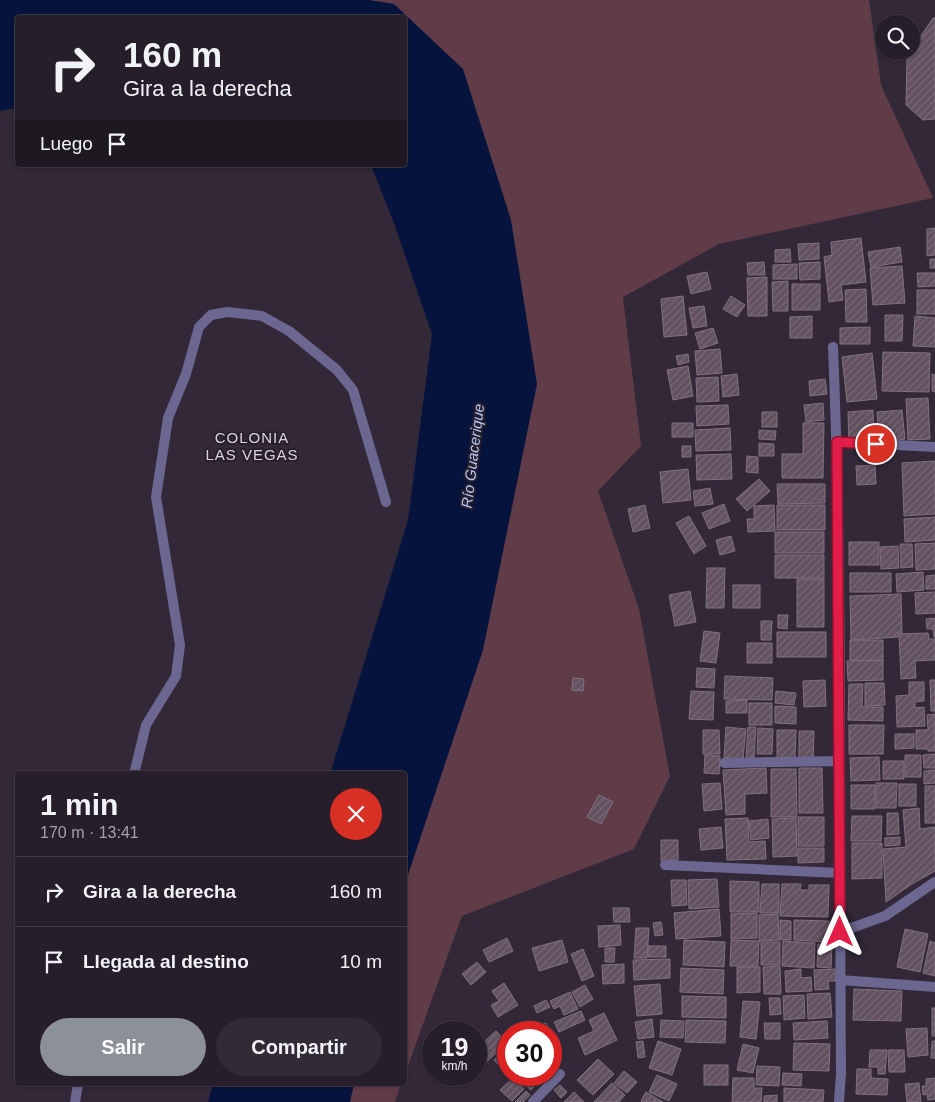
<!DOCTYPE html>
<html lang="es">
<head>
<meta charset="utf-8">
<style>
	:root { --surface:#261e2a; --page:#322b36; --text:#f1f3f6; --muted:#a4a2a8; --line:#423c47; --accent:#8c9099 }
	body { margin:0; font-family:Arial,sans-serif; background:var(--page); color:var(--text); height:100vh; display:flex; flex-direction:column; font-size:19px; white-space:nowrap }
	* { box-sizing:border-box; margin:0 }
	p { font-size:16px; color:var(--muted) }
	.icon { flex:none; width:28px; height:28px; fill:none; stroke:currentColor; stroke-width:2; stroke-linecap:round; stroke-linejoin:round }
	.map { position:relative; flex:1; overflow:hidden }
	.sheet { position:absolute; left:15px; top:771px; width:392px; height:315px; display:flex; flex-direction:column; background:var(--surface); border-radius:5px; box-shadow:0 1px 4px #0004,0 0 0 1px var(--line) }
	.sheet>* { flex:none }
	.guide { position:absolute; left:15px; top:15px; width:392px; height:152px; border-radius:5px; box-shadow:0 1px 4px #0004,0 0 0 1px var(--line); background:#261e2a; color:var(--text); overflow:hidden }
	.controls { position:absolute; left:875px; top:15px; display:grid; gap:10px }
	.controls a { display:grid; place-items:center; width:45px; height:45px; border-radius:50%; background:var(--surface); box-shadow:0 1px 4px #0004,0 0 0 1px var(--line); font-size:25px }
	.speed { position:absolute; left:422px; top:1021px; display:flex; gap:10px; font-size:25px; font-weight:700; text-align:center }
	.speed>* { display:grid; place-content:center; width:65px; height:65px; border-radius:50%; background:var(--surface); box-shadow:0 1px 4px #0004,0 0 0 1px var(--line); line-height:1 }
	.speed small { font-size:12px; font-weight:400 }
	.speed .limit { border:8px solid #d22; background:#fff; color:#111 }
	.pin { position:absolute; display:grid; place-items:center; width:42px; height:42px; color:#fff; margin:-21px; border:2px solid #fff; border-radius:50%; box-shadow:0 1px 5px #0007 }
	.me { position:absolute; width:55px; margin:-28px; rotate:0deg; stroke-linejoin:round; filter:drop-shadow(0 0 4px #0008) }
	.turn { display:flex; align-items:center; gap:18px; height:105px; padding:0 25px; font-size:22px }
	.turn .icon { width:65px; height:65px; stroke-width:2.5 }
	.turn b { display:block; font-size:35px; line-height:42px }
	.then { display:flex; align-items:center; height:48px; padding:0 25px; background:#0003; gap:10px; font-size:19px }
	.round { display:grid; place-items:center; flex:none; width:52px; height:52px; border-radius:26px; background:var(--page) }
	.headline { display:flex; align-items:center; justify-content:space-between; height:85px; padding:0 25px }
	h1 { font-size:30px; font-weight:700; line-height:38px }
	.button { display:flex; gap:10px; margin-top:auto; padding:10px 25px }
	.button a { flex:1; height:58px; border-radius:30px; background:var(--accent); color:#fff; font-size:20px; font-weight:700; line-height:58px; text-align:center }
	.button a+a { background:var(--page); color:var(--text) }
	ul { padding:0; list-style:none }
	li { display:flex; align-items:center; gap:15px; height:70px; padding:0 25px; border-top:1px solid var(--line) }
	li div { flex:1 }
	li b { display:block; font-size:19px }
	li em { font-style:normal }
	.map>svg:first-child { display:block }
	.grass { fill:#603c49 }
	.water { fill:#06143d }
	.building { fill:url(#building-hatch); stroke:#82707e }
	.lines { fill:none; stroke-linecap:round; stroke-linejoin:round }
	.minor { stroke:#6b6790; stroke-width:10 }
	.route-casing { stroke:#92132f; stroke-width:12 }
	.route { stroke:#e11d48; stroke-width:9 }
	.labels { text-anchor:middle; stroke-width:4; stroke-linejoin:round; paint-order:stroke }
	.neighbourhood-label { font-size:15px; letter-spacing:1px; fill:#d9d3de; stroke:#281f2e }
	.water-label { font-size:15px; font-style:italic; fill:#b4c8f5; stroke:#281f2e }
</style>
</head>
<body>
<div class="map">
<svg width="935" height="1102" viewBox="0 0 935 1102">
	<defs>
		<pattern id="building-hatch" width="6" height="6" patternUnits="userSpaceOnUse" patternTransform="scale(1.25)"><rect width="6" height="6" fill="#62515e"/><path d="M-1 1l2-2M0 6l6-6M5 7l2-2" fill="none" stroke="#786975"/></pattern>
	</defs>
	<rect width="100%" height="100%" fill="#322838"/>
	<!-- grass -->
	<path class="grass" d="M 0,0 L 869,0 L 881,85 L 933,198 L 719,244 L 623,297 L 641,446 L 598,491 L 639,609 L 670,776 L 634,849 L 462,916 L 405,1074 L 405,831 L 526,361 L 405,18 L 198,5 L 0,19 Z
		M 304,1084 L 401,1084 L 395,1102 L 297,1102 Z"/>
	<!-- water -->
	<path class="water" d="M 0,0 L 369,0 L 394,4 L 463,69 L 511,220 L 537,384 L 483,650 L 405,884 L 405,774 L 330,774 L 408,520 L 432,334 L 395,226 L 371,165 L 405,165 L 405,18 L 18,18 L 17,108 L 0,111 Z
		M 213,1084 L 354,1084 L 350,1102 L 208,1102 Z"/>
	<!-- building -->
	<path class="building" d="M 933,18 L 935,18 L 935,119 L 923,120 L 906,105 L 907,57 Z
		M 935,228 L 935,255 L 927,256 L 927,229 Z
		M 861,238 L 866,282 L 841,285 L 843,300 L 829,302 L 824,257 L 832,255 L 831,242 Z
		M 819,243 L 819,259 L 799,260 L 798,244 Z
		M 900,247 L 902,262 L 871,267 L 868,252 Z
		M 790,249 L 791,262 L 775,262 L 775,250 Z
		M 930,259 L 935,259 L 935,268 L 930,268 Z
		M 764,262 L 765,275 L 748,275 L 747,263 Z
		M 820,262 L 820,279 L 800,280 L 799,263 Z
		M 797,264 L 797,279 L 773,279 L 773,265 Z
		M 902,266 L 905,303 L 873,305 L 870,268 Z
		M 707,272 L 711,289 L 691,294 L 687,276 Z
		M 917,273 L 935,273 L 935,286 L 918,287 Z
		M 767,277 L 767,316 L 748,316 L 747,278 Z
		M 788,281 L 788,311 L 773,311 L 772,282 Z
		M 792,284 L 820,284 L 820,310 L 792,310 Z
		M 866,289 L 867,322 L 846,322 L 845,290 Z
		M 917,290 L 935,290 L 935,314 L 917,314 Z
		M 683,296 L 687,335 L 664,337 L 661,299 Z
		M 731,296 L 745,305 L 737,317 L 723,309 Z
		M 704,306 L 707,326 L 693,328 L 689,308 Z
		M 885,315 L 903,315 L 902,341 L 885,341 Z
		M 812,316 L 812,338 L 790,338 L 790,317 Z
		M 915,316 L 935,318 L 935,347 L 913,346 Z
		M 870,327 L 870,344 L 840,344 L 840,328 Z
		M 713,328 L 718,343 L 700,349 L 695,333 Z
		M 720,349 L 722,373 L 697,375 L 695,351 Z
		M 883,352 L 930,353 L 929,392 L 882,391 Z
		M 872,353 L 877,399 L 847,402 L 842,357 Z
		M 688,354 L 689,362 L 678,365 L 676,356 Z
		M 688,366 L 693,396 L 673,400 L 667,370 Z
		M 737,374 L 739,395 L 723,397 L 721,376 Z
		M 932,374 L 935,375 L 935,392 L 932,391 Z
		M 718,377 L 719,401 L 697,402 L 696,378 Z
		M 825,379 L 827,394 L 810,396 L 809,381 Z
		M 928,398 L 930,439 L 908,440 L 906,399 Z
		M 823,403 L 824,420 L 806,422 L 804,405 Z
		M 728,405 L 729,424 L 697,426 L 696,406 Z
		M 873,410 L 874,442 L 849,444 L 848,412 Z
		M 902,410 L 905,439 L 879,442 L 877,412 Z
		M 762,412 L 777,412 L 777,427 L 762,427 Z
		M 672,423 L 693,423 L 693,437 L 672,437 Z
		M 803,423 L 824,423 L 823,478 L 782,478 L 782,454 L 803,454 Z
		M 730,428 L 731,450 L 696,451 L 695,430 Z
		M 759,430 L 776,431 L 775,440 L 759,439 Z
		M 759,443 L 774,444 L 774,456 L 759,456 Z
		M 682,446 L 691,446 L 691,457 L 682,457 Z
		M 731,454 L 732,479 L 697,480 L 696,455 Z
		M 747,456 L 758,457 L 758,473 L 746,472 Z
		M 935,461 L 935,514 L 904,516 L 902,463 Z
		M 875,465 L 876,484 L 857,485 L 856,466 Z
		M 688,469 L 691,500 L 663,503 L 660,472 Z
		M 759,479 L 770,491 L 747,511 L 736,499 Z
		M 777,484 L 825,484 L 825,503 L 778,504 Z
		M 710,488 L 713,504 L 695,506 L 693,491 Z
		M 724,504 L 730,521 L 709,529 L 702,513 Z
		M 645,505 L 650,528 L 633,532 L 628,509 Z
		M 774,505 L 775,531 L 748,532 L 747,519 L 754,519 L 754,506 Z
		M 777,505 L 825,505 L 825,530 L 777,530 Z
		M 689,516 L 706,546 L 694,554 L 676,523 Z
		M 935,517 L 935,540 L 905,542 L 904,519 Z
		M 775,532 L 824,532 L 824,553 L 775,553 Z
		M 731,536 L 735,551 L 720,555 L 716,540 Z
		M 849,542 L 879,542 L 879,565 L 849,565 Z
		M 935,543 L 935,569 L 916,570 L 915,544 Z
		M 900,544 L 912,544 L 913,567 L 901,568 Z
		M 898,546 L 899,568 L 881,569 L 880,547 Z
		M 775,555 L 824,555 L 824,578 L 775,578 Z
		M 707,568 L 725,568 L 724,608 L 706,608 Z
		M 923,572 L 924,590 L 897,592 L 896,574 Z
		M 850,573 L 891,573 L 891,592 L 850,592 Z
		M 935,575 L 935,589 L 926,589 L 926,576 Z
		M 797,579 L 824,579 L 824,627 L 797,627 Z
		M 733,585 L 760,585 L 760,608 L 733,608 Z
		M 690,591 L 696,622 L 675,626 L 669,595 Z
		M 935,592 L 935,613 L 916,614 L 915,593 Z
		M 901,594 L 902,633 L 898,633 L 898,637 L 851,640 L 850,596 Z
		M 778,615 L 788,615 L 787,629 L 778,628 Z
		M 935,618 L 935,637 L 934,637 L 933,629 L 927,629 L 926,619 Z
		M 761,621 L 772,621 L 771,640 L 761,640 Z
		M 704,631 L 720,633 L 716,663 L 700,661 Z
		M 777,632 L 826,632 L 826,657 L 777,657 Z
		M 928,633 L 929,639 L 935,639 L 935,660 L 915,661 L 916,678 L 901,679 L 899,634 Z
		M 850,640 L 883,640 L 883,661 L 850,660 Z
		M 747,643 L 772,643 L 772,663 L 747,663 Z
		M 883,660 L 883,680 L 848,681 L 847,661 Z
		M 697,668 L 715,669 L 714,688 L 696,687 Z
		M 725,676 L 773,678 L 772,700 L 724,699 Z
		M 573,678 L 584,679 L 583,691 L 572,690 Z
		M 825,680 L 826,706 L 804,707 L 803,681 Z
		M 930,680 L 935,680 L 935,711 L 931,711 Z
		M 909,682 L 924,682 L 924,701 L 915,702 L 915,708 L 924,707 L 925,726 L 897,727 L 896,696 L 909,695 Z
		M 865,683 L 884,683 L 885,705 L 865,706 Z
		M 849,684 L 863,684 L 862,707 L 883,707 L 883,721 L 848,720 Z
		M 691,691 L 714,692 L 713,720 L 689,719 Z
		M 776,691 L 796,693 L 794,705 L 775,703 Z
		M 747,700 L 747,713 L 726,713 L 726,701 Z
		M 749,703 L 772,703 L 772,725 L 749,725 Z
		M 775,706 L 796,707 L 796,724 L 775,723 Z
		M 935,714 L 935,751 L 928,751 L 928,749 L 916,749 L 916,730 L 928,730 L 927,715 Z
		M 849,725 L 884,725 L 883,754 L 849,754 Z
		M 726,727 L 746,729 L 743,759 L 724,758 Z
		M 748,727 L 756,727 L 754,758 L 746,758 Z
		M 758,728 L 773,729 L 772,754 L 757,754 Z
		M 703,730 L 719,730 L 720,754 L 703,754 Z
		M 777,730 L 796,730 L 795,758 L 777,758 Z
		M 799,731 L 814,731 L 813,761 L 799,761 Z
		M 895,734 L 914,734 L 914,748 L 895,749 Z
		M 935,754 L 935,768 L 924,768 L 923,755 Z
		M 705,755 L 720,756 L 719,774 L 704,773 Z
		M 905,755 L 921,755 L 921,777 L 905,777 Z
		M 879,757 L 880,780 L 851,781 L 850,758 Z
		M 883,761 L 904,761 L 904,779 L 883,779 Z
		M 766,768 L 767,793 L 745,794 L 745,814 L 726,815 L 723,770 Z
		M 799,768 L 822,768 L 823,813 L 799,813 Z
		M 771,769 L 796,769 L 797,817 L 771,817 Z
		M 935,770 L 935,783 L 924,784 L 924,771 Z
		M 720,783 L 722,809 L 704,811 L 702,784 Z
		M 876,783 L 897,783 L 896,808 L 876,808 Z
		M 899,784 L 916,784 L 916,806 L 899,806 Z
		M 851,785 L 875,785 L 875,809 L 851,809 Z
		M 925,786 L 935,786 L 935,823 L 925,823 Z
		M 599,795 L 613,802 L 601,824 L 587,817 Z
		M 919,808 L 920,829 L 935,827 L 935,871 L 912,884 L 886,902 L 883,849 L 906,847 L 903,810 Z
		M 887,813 L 898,813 L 899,834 L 887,835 Z
		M 852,816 L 882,816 L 881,841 L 851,841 Z
		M 798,817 L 824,817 L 824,846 L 798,846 Z
		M 748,818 L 749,842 L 765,841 L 766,859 L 727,860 L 725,819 Z
		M 796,818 L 797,856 L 773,857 L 772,819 Z
		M 768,819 L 769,838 L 751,840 L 749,821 Z
		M 721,827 L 723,848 L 701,850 L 699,829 Z
		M 900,837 L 900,845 L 885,846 L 885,838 Z
		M 661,840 L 678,840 L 678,860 L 661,861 Z
		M 852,843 L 882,843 L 882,878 L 852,879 Z
		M 798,848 L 824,848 L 824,862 L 798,863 Z
		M 717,879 L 719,907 L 689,909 L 688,880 Z
		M 671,880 L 686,880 L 687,905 L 672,906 Z
		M 730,881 L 759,882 L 759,912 L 730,912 Z
		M 762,884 L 779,884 L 779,913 L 760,913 Z
		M 782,884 L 801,884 L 800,890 L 809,890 L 809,885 L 829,885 L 828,917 L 780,916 Z
		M 613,908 L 629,908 L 630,922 L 614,922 Z
		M 719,909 L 721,936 L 676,939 L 674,913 Z
		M 757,913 L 757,938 L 731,939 L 731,914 Z
		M 778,914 L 779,940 L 759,941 L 759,915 Z
		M 780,920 L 791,921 L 791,940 L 780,940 Z
		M 794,920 L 829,921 L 829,942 L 794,940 Z
		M 661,922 L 663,935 L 655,936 L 653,923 Z
		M 620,925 L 621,945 L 599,947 L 598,926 Z
		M 636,928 L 649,928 L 647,958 L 634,958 Z
		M 905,929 L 928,934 L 920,972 L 897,967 Z
		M 507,938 L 513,951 L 489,962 L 483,950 Z
		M 562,940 L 568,962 L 539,971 L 532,948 Z
		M 684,940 L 725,942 L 724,967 L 683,965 Z
		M 731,940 L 759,941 L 758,966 L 730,966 Z
		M 783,941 L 815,943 L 814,968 L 782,966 Z
		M 930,941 L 935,943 L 935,976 L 923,973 Z
		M 761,942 L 780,942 L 780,965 L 761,965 Z
		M 818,944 L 832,945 L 831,968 L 817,967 Z
		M 648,946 L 666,946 L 666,957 L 648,957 Z
		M 605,948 L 615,948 L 614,962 L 605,962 Z
		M 583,949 L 594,976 L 582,981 L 571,954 Z
		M 670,959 L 670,978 L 634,980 L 633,960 Z
		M 477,962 L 486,972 L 471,985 L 462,974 Z
		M 624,964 L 624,983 L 603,984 L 602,965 Z
		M 780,966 L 781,994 L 764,994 L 763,967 Z
		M 737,967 L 760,967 L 760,992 L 737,993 Z
		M 681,968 L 724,970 L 723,994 L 680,992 Z
		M 801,969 L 801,978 L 811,977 L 812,991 L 786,992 L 785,971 Z
		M 835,969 L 836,981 L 828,981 L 829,989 L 815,990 L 814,970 Z
		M 504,983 L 518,1005 L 498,1017 L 491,1005 L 499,1001 L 492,991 Z
		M 660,984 L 662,1014 L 637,1016 L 634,986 Z
		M 585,985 L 593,999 L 580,1007 L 572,992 Z
		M 854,989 L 902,991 L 901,1021 L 853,1020 Z
		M 570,992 L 578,1009 L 564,1015 L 560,1006 L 554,1009 L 550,1001 Z
		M 830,993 L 832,1017 L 808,1019 L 807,994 Z
		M 804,995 L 805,1018 L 784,1020 L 783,996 Z
		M 682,996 L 726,997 L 726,1018 L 682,1017 Z
		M 769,998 L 780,998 L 781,1014 L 770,1015 Z
		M 546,1000 L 550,1007 L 537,1013 L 534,1006 Z
		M 743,1001 L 760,1002 L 756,1039 L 740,1037 Z
		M 932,1008 L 935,1008 L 935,1036 L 932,1036 Z
		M 581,1011 L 585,1020 L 559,1032 L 554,1022 Z
		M 604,1013 L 617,1040 L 585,1055 L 578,1038 L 594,1031 L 589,1020 Z
		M 652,1019 L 654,1037 L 638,1039 L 635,1022 Z
		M 661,1020 L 684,1021 L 683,1038 L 660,1037 Z
		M 686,1020 L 726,1021 L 725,1043 L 685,1042 Z
		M 827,1021 L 828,1038 L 794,1040 L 793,1023 Z
		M 546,1023 L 553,1036 L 551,1037 L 551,1032 L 529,1032 Z
		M 764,1023 L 780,1023 L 780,1039 L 765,1039 Z
		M 927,1028 L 928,1055 L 908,1057 L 906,1029 Z
		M 496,1031 L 507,1043 L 481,1067 L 476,1061 L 476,1049 Z
		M 555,1040 L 560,1052 L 551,1055 L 551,1041 Z
		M 643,1041 L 645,1057 L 638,1058 L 636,1042 Z
		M 658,1041 L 681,1049 L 672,1075 L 649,1068 Z
		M 932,1041 L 935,1041 L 935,1058 L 931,1058 Z
		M 794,1043 L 830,1044 L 829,1071 L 793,1070 Z
		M 743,1044 L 759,1048 L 753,1073 L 737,1070 Z
		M 509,1045 L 509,1075 L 512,1075 L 510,1077 L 494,1060 Z
		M 870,1050 L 887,1050 L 885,1074 L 878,1074 L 878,1067 L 869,1067 Z
		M 888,1050 L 904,1050 L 905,1072 L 889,1072 Z
		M 598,1059 L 614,1074 L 593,1095 L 577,1080 Z
		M 704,1065 L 728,1065 L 728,1085 L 704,1085 Z
		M 757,1066 L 780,1067 L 779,1086 L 756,1085 Z
		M 857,1069 L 871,1069 L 871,1078 L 888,1079 L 887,1095 L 856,1094 Z
		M 624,1071 L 637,1082 L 627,1093 L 614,1083 Z
		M 783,1073 L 802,1074 L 801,1086 L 782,1085 Z
		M 525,1075 L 540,1075 L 542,1077 L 531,1090 L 520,1080 Z
		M 657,1075 L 677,1084 L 669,1101 L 649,1092 Z
		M 513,1078 L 524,1089 L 512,1101 L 500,1090 Z
		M 733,1078 L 754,1078 L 754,1088 L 762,1088 L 761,1102 L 732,1102 Z
		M 935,1078 L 935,1099 L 928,1100 L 927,1094 L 923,1095 L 922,1086 L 926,1086 L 926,1079 Z
		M 612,1083 L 625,1095 L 619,1102 L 594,1102 Z
		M 919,1083 L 921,1102 L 907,1102 L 905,1084 Z
		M 560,1085 L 567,1092 L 561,1098 L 554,1090 Z
		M 784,1088 L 824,1090 L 823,1102 L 784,1102 Z
		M 526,1091 L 530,1095 L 523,1102 L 515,1102 Z
		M 574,1092 L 584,1102 L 564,1102 Z
		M 646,1092 L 663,1102 L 642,1102 L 641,1101 Z
		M 777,1095 L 777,1102 L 764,1102 L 764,1096 Z"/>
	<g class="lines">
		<!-- minor -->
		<path class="minor" d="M 833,347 C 843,589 839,831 841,1073 L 839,1102
			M 837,442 L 935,447
			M 724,763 L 840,761
			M 134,774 L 146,725 L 176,676 L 180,645 L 156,497 L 168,418 L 186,374 L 199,327 L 211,315 L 227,312 L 262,316 L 289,331 L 337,370 L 353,390 L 386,502
			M 665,865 L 840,873
			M 840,932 L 885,916 L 935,882
			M 840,980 L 935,987
			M 75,1102 L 78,1084
			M 533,1102 L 560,1074"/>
	</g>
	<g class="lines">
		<!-- route casing -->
		<g class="route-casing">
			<path id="route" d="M 840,932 L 837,442 L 876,444"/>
		</g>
		<!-- route -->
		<use href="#route" class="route"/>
	</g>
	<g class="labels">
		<!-- neighbourhood labels -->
		<g class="neighbourhood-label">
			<text x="252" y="443">COLONIA<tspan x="252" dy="17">LAS VEGAS</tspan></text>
		</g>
		<!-- water labels -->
		<g class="water-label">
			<text transform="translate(473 456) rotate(-83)" y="5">Río Guacerique</text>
		</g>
	</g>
</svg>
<div class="controls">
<a><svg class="icon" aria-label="search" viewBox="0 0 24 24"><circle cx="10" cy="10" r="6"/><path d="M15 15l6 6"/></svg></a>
</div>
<div class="speed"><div>19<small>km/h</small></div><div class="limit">30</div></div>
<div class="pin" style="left:876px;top:444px;background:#d93025"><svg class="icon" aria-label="arrive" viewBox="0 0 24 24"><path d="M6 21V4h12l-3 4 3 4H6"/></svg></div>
<svg class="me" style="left:840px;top:932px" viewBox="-20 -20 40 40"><path d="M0-17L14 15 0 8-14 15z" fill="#e11d48" stroke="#fff" stroke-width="4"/></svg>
<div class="guide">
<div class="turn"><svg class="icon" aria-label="right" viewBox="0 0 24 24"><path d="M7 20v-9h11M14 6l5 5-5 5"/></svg><div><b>160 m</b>Gira a la derecha</div></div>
<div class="then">Luego<svg class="icon" aria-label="arrive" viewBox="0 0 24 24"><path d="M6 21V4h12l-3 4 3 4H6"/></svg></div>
</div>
<section class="sheet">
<div class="headline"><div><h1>1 min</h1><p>170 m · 13:41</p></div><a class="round" style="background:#d93025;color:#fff"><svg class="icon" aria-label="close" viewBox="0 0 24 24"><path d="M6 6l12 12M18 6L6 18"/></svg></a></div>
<ul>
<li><svg class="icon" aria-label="right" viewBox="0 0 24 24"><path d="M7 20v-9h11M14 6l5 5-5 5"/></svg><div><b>Gira a la derecha</b></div><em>160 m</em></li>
<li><svg class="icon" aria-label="arrive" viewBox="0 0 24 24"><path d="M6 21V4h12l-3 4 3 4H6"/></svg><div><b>Llegada al destino</b></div><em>10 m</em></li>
</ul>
<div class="button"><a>Salir</a><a>Compartir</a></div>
</section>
</div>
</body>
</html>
